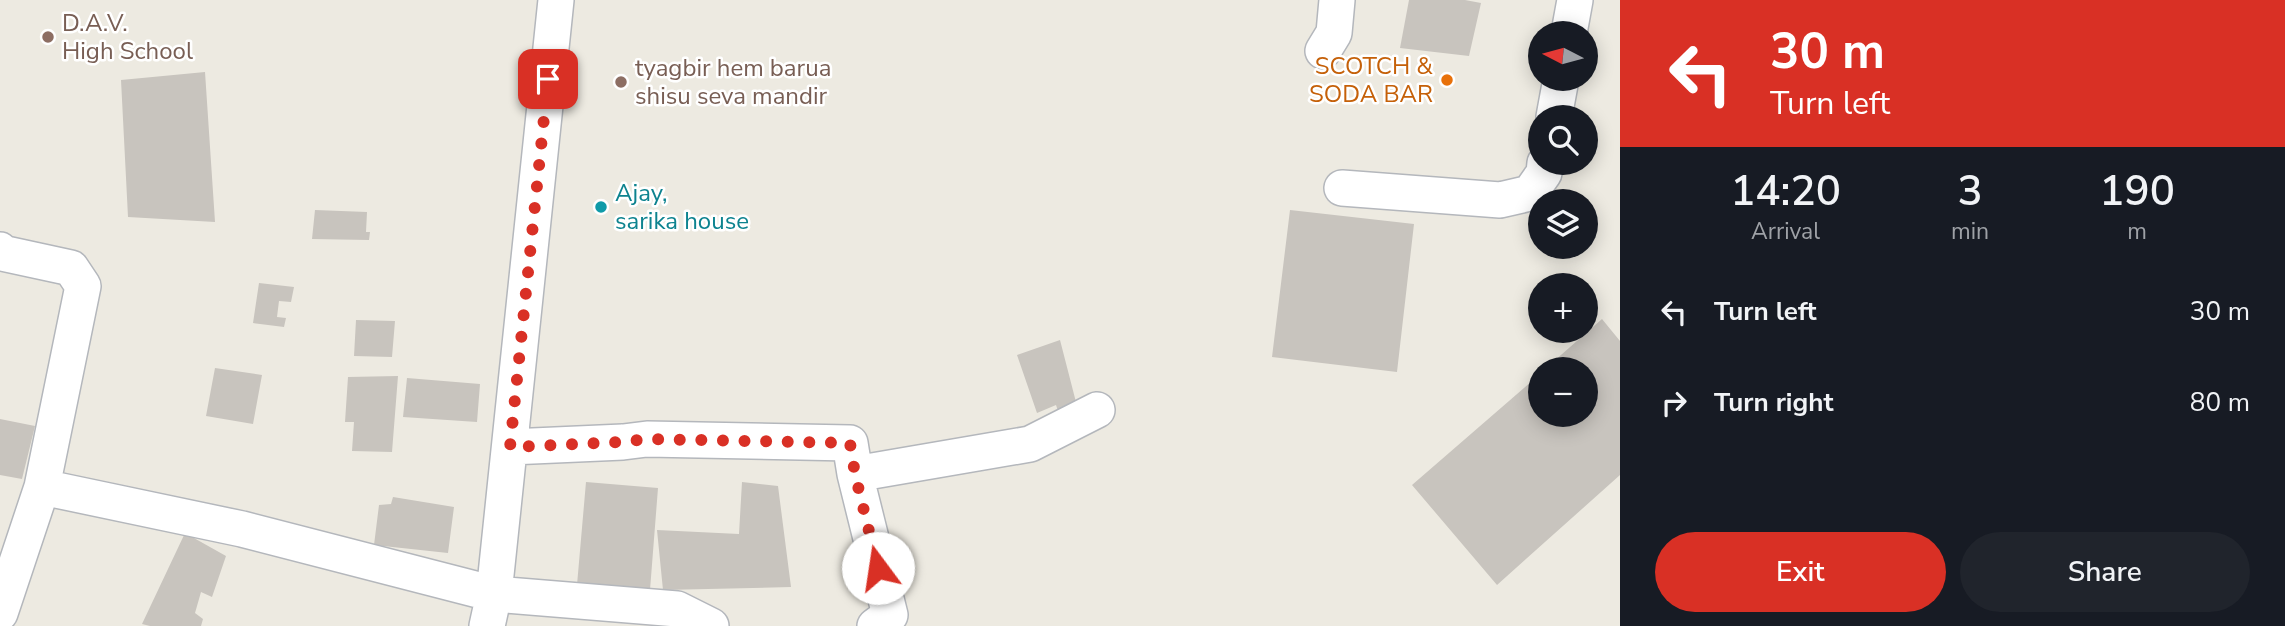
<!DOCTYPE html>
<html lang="en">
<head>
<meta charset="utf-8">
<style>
	:root { --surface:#171b24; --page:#20242c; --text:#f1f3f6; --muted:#9ea1a6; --accent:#d93025 }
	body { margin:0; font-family:"Nunito Sans",sans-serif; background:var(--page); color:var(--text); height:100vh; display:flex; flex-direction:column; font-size:26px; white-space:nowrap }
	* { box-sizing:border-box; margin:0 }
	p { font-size:23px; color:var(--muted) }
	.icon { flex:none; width:38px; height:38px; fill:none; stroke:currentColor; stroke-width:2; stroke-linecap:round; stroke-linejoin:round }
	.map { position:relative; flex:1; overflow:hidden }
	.sheet { display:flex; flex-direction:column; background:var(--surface); width:665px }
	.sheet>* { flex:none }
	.top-card { background:#d93025; color:#fff; overflow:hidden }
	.needle { width:46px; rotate:276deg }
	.controls { position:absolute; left:1528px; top:21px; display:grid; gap:14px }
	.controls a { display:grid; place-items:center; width:70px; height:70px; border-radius:50%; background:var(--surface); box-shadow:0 4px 18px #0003; font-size:35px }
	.pin { position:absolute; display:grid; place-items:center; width:60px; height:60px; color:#fff; margin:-30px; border-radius:14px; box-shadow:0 4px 10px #0006 }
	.me { position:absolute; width:77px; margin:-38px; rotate:346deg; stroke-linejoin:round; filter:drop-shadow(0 0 5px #0008) }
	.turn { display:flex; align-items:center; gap:24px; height:147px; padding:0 35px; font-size:32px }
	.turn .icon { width:91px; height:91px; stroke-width:2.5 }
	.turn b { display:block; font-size:49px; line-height:60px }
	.eta { display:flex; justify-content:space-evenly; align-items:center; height:119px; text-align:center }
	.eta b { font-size:42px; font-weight:600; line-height:49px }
	.primary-button { display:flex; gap:14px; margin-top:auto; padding:14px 35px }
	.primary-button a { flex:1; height:80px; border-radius:42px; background:var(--accent); color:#fff; font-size:28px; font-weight:600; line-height:80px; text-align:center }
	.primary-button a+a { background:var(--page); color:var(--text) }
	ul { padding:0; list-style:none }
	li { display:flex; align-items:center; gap:21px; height:91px; padding:0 35px }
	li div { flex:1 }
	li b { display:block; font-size:26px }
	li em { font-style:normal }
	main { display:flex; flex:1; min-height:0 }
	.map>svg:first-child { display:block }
	.building { fill:#c8c4be }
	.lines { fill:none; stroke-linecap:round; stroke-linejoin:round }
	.minor-casing { stroke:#b4b7bc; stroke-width:38 }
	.minor { stroke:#fff; stroke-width:35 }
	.route { stroke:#d93025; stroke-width:12; stroke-dasharray:0 21.6 }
	.education-dot { fill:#8d6e63; stroke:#fff; stroke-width:2.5 }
	.food-dot { fill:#e8710a; stroke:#fff; stroke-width:2.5 }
	.culture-dot { fill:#0f9aa8; stroke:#fff; stroke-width:2.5 }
	.labels { text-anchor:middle; stroke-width:5; stroke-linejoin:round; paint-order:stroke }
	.education-label { font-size:24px; fill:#785e54; stroke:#fff; text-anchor:start }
	.food-label { font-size:24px; fill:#c56008; stroke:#fff; text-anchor:end }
	.culture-label { font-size:24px; fill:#0d838f; stroke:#fff; text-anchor:start }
</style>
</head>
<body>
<main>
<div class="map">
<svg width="1620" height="626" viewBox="0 0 1620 626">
	<rect width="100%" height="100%" fill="#edeae1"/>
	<!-- building -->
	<path class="building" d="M 1409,0 L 1465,0 L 1481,3 L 1469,56 L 1400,48 Z
		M 205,72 L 215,222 L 128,217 L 121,80 Z
		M 315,210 L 367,212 L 366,232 L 370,232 L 369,240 L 312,239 Z
		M 1290,210 L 1414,224 L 1397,372 L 1272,357 Z
		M 259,283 L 294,287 L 291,302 L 279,301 L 277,317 L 286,318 L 284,327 L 253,323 Z
		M 1602,319 L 1620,341 L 1620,475 L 1497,585 L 1412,485 L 1540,374 L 1540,415 L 1586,415 L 1586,369 L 1545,369 Z
		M 356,320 L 395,321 L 392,357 L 354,356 Z
		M 1060,340 L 1077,406 L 1059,414 L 1056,405 L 1037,413 L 1017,355 Z
		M 215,368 L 262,375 L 253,424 L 206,416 Z
		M 398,376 L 392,452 L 352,451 L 354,422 L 345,422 L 348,377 Z
		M 407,378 L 480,384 L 477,422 L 403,417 Z
		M 0,419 L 35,426 L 22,479 L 0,475 Z
		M 586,482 L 658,488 L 650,590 L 577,585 Z
		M 742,482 L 778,486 L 791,587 L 663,590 L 657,530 L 739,534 Z
		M 393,497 L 454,507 L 448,553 L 374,545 L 379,505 L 391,504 Z
		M 185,533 L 226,556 L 212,597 L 201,592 L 195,613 L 203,619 L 201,626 L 150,626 L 142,624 Z"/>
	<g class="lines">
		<!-- minor casing -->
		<g class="minor-casing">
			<path id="minor" d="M 1569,33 L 1575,0
				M 1323,51 L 1334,33 L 1337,0
				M 1554,117 L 1561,79
				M 1342,188 L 1500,200 L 1530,193 L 1544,173 L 1545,163
				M 0,250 L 2,253 L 71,268 L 83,286 L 42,487 L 0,613
				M 510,447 L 623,442 L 647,439 L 850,443 L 855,474
				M 42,487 L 242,529 L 494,594 L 677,609 L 711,626
				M 487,626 L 494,594 L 556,0
				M 875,626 L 890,615 L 855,474 L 1030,444 L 1097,410"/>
		</g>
		<!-- minor -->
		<use href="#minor" class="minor"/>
	</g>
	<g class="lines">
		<!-- route -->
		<path class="route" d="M 548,79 L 510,447 L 623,442 L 647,439 L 850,443 L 855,474 L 878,568"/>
	</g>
	<!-- markers -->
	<g class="education-dot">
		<circle cx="48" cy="37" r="7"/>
		<circle cx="621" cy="82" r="7"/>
	</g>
	<circle class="food-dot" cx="1447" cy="80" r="7"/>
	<circle class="culture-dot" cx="601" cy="207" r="7"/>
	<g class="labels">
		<!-- education labels -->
		<g class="education-label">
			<text x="62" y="31">D.A.V.<tspan x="62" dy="28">High School</tspan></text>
			<text x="635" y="76">tyagbir hem barua<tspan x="635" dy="28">shisu seva mandir</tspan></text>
		</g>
		<!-- food labels -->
		<g class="food-label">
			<text x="1433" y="74">SCOTCH &amp;<tspan x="1433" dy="28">SODA BAR</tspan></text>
		</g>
		<!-- culture labels -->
		<g class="culture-label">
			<text x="615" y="201">Ajay,<tspan x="615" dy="28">sarika house</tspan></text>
		</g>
	</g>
</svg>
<div class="controls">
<a><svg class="needle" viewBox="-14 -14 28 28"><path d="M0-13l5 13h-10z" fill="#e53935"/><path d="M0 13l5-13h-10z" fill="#9ea1a6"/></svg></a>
<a><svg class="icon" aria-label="search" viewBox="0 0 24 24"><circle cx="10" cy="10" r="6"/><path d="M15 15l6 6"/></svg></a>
<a><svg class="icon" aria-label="layers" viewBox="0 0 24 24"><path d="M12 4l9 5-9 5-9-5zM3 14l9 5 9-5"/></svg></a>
<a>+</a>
<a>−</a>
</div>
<div class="pin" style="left:548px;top:79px;background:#d93025"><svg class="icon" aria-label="arrive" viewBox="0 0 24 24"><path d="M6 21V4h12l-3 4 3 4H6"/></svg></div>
<svg class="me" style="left:878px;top:568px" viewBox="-20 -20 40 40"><circle r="19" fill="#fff"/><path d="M0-13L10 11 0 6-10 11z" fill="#d93025"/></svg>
</div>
<section class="sheet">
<div class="top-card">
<div class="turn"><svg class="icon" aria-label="left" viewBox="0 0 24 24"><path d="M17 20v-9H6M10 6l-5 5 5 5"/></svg><div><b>30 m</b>Turn left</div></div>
</div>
<div class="eta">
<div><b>14:20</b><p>Arrival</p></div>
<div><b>3</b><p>min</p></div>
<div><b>190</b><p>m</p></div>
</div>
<ul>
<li><svg class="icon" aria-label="left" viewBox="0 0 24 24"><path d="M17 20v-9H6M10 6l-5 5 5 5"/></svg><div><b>Turn left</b></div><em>30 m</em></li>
<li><svg class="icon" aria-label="right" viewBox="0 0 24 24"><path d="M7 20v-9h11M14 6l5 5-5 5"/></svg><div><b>Turn right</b></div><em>80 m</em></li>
</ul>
<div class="primary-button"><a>Exit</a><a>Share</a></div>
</section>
</main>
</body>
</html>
